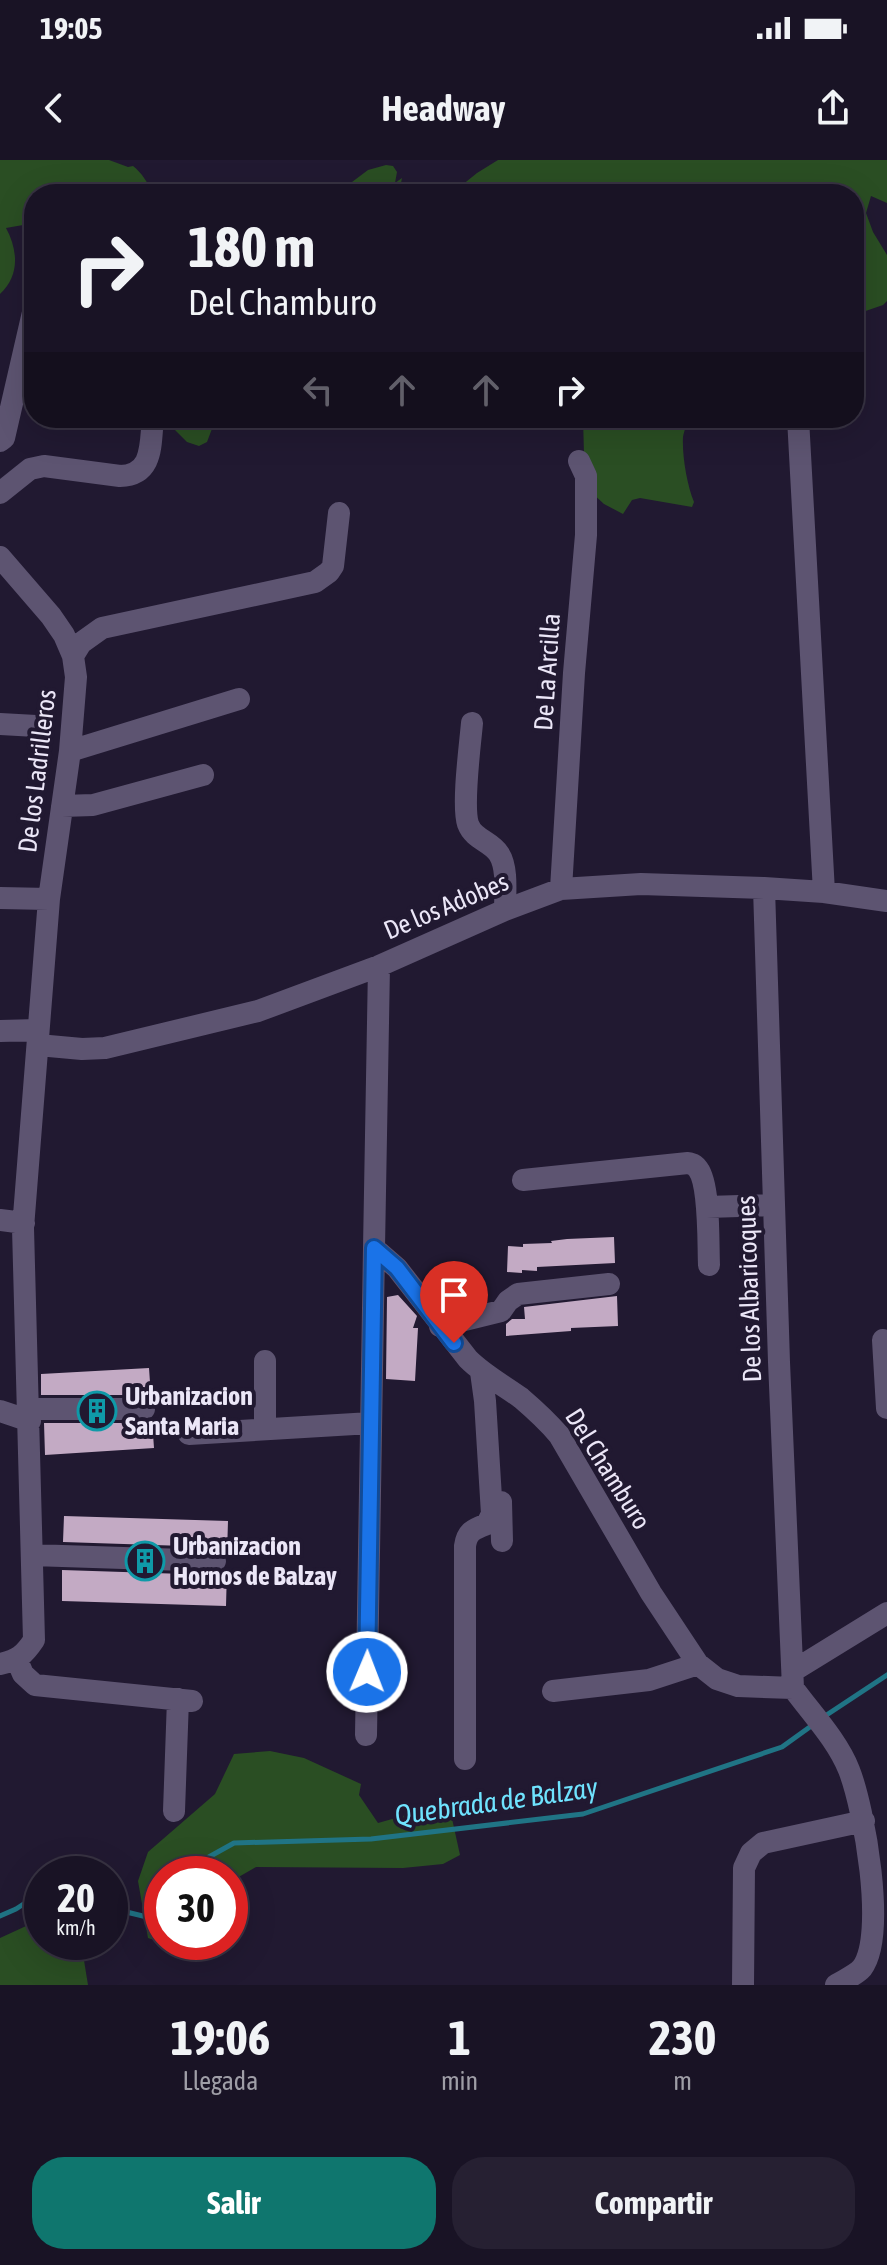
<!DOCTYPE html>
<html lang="es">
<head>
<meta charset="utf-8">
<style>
	:root { --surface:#191325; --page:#262032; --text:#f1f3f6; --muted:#9f9ea7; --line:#373242; --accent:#0f766e }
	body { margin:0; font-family:"Asap Condensed",sans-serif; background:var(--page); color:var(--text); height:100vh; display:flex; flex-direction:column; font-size:30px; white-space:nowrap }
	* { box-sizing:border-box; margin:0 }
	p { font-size:26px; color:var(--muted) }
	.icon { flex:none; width:44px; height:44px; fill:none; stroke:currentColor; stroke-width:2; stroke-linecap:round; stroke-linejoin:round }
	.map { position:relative; height:1825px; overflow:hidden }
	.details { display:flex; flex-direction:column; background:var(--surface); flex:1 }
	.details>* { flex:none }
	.guide { position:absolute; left:24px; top:24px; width:840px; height:244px; border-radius:32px; box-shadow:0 8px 32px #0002,0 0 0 2px var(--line); background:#191325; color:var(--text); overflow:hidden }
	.speed { position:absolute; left:24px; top:1696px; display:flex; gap:16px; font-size:40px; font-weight:700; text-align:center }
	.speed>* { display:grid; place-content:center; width:104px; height:104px; border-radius:50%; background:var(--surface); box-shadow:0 8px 32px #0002,0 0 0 2px var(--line); line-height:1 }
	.speed small { font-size:20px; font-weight:400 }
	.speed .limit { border:12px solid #d22; background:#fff; color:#111 }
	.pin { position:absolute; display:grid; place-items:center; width:68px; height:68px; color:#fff; margin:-82px -34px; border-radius:50% 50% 50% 0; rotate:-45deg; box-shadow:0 0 8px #0007 }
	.pin .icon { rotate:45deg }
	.me { position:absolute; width:88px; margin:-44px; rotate:1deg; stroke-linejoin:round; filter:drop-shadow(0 0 6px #0008) }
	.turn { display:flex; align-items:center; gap:28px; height:168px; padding:0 32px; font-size:36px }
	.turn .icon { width:104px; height:104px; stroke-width:2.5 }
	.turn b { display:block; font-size:56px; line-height:68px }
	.lanes { display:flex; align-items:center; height:76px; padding:0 32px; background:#0003; justify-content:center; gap:40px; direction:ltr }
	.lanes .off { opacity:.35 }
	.eta { display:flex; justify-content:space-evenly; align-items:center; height:136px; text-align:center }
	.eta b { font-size:48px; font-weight:700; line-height:56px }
	.button { display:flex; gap:16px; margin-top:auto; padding:16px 32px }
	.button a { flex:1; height:92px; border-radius:32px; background:var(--accent); color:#fff; font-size:32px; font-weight:700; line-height:92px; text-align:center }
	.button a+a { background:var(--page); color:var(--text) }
	.status { display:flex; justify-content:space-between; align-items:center; height:56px; padding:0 40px; background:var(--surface); direction:ltr }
	.status svg { height:22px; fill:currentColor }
	header { display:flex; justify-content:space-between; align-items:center; height:104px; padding:0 32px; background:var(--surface); font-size:36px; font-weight:700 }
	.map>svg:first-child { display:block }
	.forest { fill:#2a4e23 }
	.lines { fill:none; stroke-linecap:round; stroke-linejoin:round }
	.stream { stroke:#207485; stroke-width:5 }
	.building { fill:#c3aac4 }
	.minor { stroke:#5d5471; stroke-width:22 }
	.route-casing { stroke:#114b97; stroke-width:20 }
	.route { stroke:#1a73e8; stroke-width:14 }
	.labels { text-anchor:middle; stroke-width:8; stroke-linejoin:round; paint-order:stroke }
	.street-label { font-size:26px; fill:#ebe6f7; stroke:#211931 }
	.poi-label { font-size:26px; font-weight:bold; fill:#ebe6f7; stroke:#211931; text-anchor:start }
	.water-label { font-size:28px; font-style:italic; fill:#6fe3fe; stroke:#211931 }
</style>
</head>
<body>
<div class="status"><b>19:05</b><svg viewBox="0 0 49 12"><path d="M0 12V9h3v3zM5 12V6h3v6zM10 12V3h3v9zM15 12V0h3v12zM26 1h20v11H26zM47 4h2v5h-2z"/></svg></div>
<header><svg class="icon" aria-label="back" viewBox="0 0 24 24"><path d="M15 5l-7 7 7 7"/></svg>Headway<svg class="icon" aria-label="share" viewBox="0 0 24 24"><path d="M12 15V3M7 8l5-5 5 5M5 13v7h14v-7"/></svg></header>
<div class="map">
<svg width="887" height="1825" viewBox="0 0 887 1825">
	<rect width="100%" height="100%" fill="#211931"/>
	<!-- forest -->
	<path class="forest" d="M 0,0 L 109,0 L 128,7 L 133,6 C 141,12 150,25 152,34 L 34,34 L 34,88 L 23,65 L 6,68 C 18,90 20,116 0,134 Z
		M 498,0 L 887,0 L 887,43 L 871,36 L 866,53 L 873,72 L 887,95 L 887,141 L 883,145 L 854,155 L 854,34 L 451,34 L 477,13 Z
		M 386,5 L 393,6 L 397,12 L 395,23 L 402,18 L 401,23 L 392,34 L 336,34 L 368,10 Z
		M 163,258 L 216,258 L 207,282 L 199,286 L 187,282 Z
		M 583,258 L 687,258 C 687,265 684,271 683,277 C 682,296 687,325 694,342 L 692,347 L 640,338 L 632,340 L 623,354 L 604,344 L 591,332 L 584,294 Z
		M 270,1591 L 304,1598 L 361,1624 L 359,1635 L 378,1663 L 417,1652 L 451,1654 L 460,1695 L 443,1704 L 403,1708 L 256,1707 L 230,1722 L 230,1714 L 162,1714 L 162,1782 L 178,1782 L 175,1787 L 148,1778 L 138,1721 L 148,1692 L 215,1634 L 234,1594 Z
		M 37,1761 L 42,1762 L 42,1782 L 81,1782 L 88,1825 L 0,1825 L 0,1778 Z"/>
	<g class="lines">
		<!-- stream -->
		<path class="stream" d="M 822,1558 L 887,1515
			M 185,1714 L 189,1708 L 234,1683 L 371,1679 L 583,1654 L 782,1587 L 814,1564
			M 110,1748 L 151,1758 L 162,1753
			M 0,1756 L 16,1749 L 42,1732"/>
	</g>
	<!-- building -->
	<path class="building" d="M 614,1077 L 615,1103 L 537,1107 L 537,1111 L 522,1110 L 522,1113 L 507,1112 L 508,1086 L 523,1087 L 523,1084 L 552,1083 L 551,1081 L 567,1079 Z
		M 398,1135 L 417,1156 L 413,1168 L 418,1168 L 415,1221 L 386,1219 L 387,1137 Z
		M 617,1136 L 618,1166 L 571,1168 L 571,1171 L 506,1176 L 506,1164 L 512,1159 L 525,1159 L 524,1147 Z
		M 149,1208 L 151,1237 L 144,1235 L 41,1235 L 41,1214 Z
		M 152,1260 L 154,1288 L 45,1295 L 44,1263 L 144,1263 Z
		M 64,1356 L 228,1361 L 227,1394 L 222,1389 L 215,1387 L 63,1382 Z
		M 227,1409 L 226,1446 L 62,1441 L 62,1410 L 215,1415 L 221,1414 Z"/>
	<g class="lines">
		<!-- minor -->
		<path class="minor" d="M 798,258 L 824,732
			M 0,281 L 4,278 L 34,148
			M 0,333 L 30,309 L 44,306 L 120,316 C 154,315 150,284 153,258
			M 0,397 L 51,456 L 64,475 L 73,496 L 76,517 L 70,591 L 49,739 L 23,1068 L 34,1480 C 24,1495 18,1500 0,1504
			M 73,496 L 81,483 L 102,468 L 315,422 L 329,412 L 333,406 L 339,353
			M 472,563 C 470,586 462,645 468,664 C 474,680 491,681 499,694 C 508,708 505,734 505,750
			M 0,564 L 36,566
			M 70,591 L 239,539
			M 62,646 L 93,645 L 203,615
			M 764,728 L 779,1202 L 793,1528
			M 561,729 L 574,513 L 586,375 L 586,316 L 579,301
			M 0,738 L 49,739
			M 379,806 L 374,1088 L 397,1108 L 468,1199 C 484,1215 503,1225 521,1238 C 535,1250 547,1261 559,1275 L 651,1433 L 698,1504 L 717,1519 L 738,1526 L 793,1528
			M 0,871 L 38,870
			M 38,885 L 82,889 L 105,888 L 258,851 L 379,806 L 505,750 L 561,729 L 641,724 L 764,728 L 824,732 L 887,741
			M 523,1020 L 688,1003 C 694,1005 694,1004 698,1009 C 710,1025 708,1083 709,1105
			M 707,1047 L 774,1045
			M 0,1060 L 24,1063
			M 440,1166 L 501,1151 L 508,1141 L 518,1134 L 609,1124
			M 883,1180 L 887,1248
			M 265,1201 L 265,1269
			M 29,1249 L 144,1249
			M 0,1251 L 30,1261
			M 189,1274 L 371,1263
			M 501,1342 L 502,1381
			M 32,1395 L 215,1401
			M 17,1500 L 23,1514 L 35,1525 L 192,1541
			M 793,1511 L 887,1453
			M 793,1528 C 812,1554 837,1580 849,1610 C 864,1648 887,1775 862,1808 C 856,1815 844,1820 836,1825
			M 553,1531 L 649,1520 L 698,1504
			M 366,1575 L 374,1088
			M 465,1599 L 465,1386 C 467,1371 474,1369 487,1364 L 492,1354 L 485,1241 L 481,1212
			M 174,1651 L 178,1539
			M 743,1825 L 744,1708 L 751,1693 L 763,1683 L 864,1661"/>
	</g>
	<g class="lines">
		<!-- route casing -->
		<g class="route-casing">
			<path id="route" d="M 367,1512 L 374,1088 L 397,1108 L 454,1183"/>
		</g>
		<!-- route -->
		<use href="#route" class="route"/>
	</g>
	<!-- icons -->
	<defs>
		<g id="building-ring" transform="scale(2)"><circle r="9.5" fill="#211931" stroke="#0f9aa8" stroke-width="1.5"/><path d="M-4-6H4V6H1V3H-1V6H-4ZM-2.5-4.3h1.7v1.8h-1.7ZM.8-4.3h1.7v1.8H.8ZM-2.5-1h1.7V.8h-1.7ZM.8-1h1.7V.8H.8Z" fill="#0f9aa8"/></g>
	</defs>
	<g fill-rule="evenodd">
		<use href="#building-ring" x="97" y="1251"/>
		<use href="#building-ring" x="145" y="1401"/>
	</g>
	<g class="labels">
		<!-- street labels -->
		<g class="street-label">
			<text transform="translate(547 512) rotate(-86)" y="9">De La Arcilla</text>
			<text transform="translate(37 611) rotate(-83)" y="9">De los Ladrilleros</text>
			<text transform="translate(446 746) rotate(-23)" y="9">De los Adobes</text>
			<text transform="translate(749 1129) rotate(-92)" y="9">De los Albaricoques</text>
			<text transform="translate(608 1309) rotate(58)" y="9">Del Chamburo</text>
		</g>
		<!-- poi labels -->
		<g class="poi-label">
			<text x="125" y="1245">Urbanizacion<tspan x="125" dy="30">Santa Maria</tspan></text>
			<text x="173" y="1395">Urbanizacion<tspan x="173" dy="30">Hornos de Balzay</tspan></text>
		</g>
		<!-- water labels -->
		<g class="water-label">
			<text transform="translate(496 1641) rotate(-8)" y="10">Quebrada de Balzay</text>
		</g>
	</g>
</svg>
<div class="speed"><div>20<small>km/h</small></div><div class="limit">30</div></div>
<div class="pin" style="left:454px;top:1183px;background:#d93025"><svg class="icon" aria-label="arrive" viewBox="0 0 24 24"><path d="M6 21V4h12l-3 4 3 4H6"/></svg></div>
<svg class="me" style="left:367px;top:1512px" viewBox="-20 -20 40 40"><circle r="17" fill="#1a73e8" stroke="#fff" stroke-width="3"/><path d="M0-11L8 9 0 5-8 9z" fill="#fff"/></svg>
<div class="guide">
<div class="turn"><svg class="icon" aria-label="right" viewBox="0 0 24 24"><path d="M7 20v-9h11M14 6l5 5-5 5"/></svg><div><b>180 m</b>Del Chamburo</div></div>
<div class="lanes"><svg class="icon off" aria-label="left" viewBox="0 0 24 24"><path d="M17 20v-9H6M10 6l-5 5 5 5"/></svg><svg class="icon off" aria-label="ahead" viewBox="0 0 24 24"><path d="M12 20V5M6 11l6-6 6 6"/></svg><svg class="icon off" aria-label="ahead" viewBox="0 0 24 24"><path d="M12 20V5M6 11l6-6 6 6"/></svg><svg class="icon" aria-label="right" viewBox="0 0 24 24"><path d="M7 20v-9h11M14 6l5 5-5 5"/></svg></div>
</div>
</div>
<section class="details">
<div class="eta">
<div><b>19:06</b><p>Llegada</p></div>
<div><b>1</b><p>min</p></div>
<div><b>230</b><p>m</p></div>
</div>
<div class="button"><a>Salir</a><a>Compartir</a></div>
</section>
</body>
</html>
